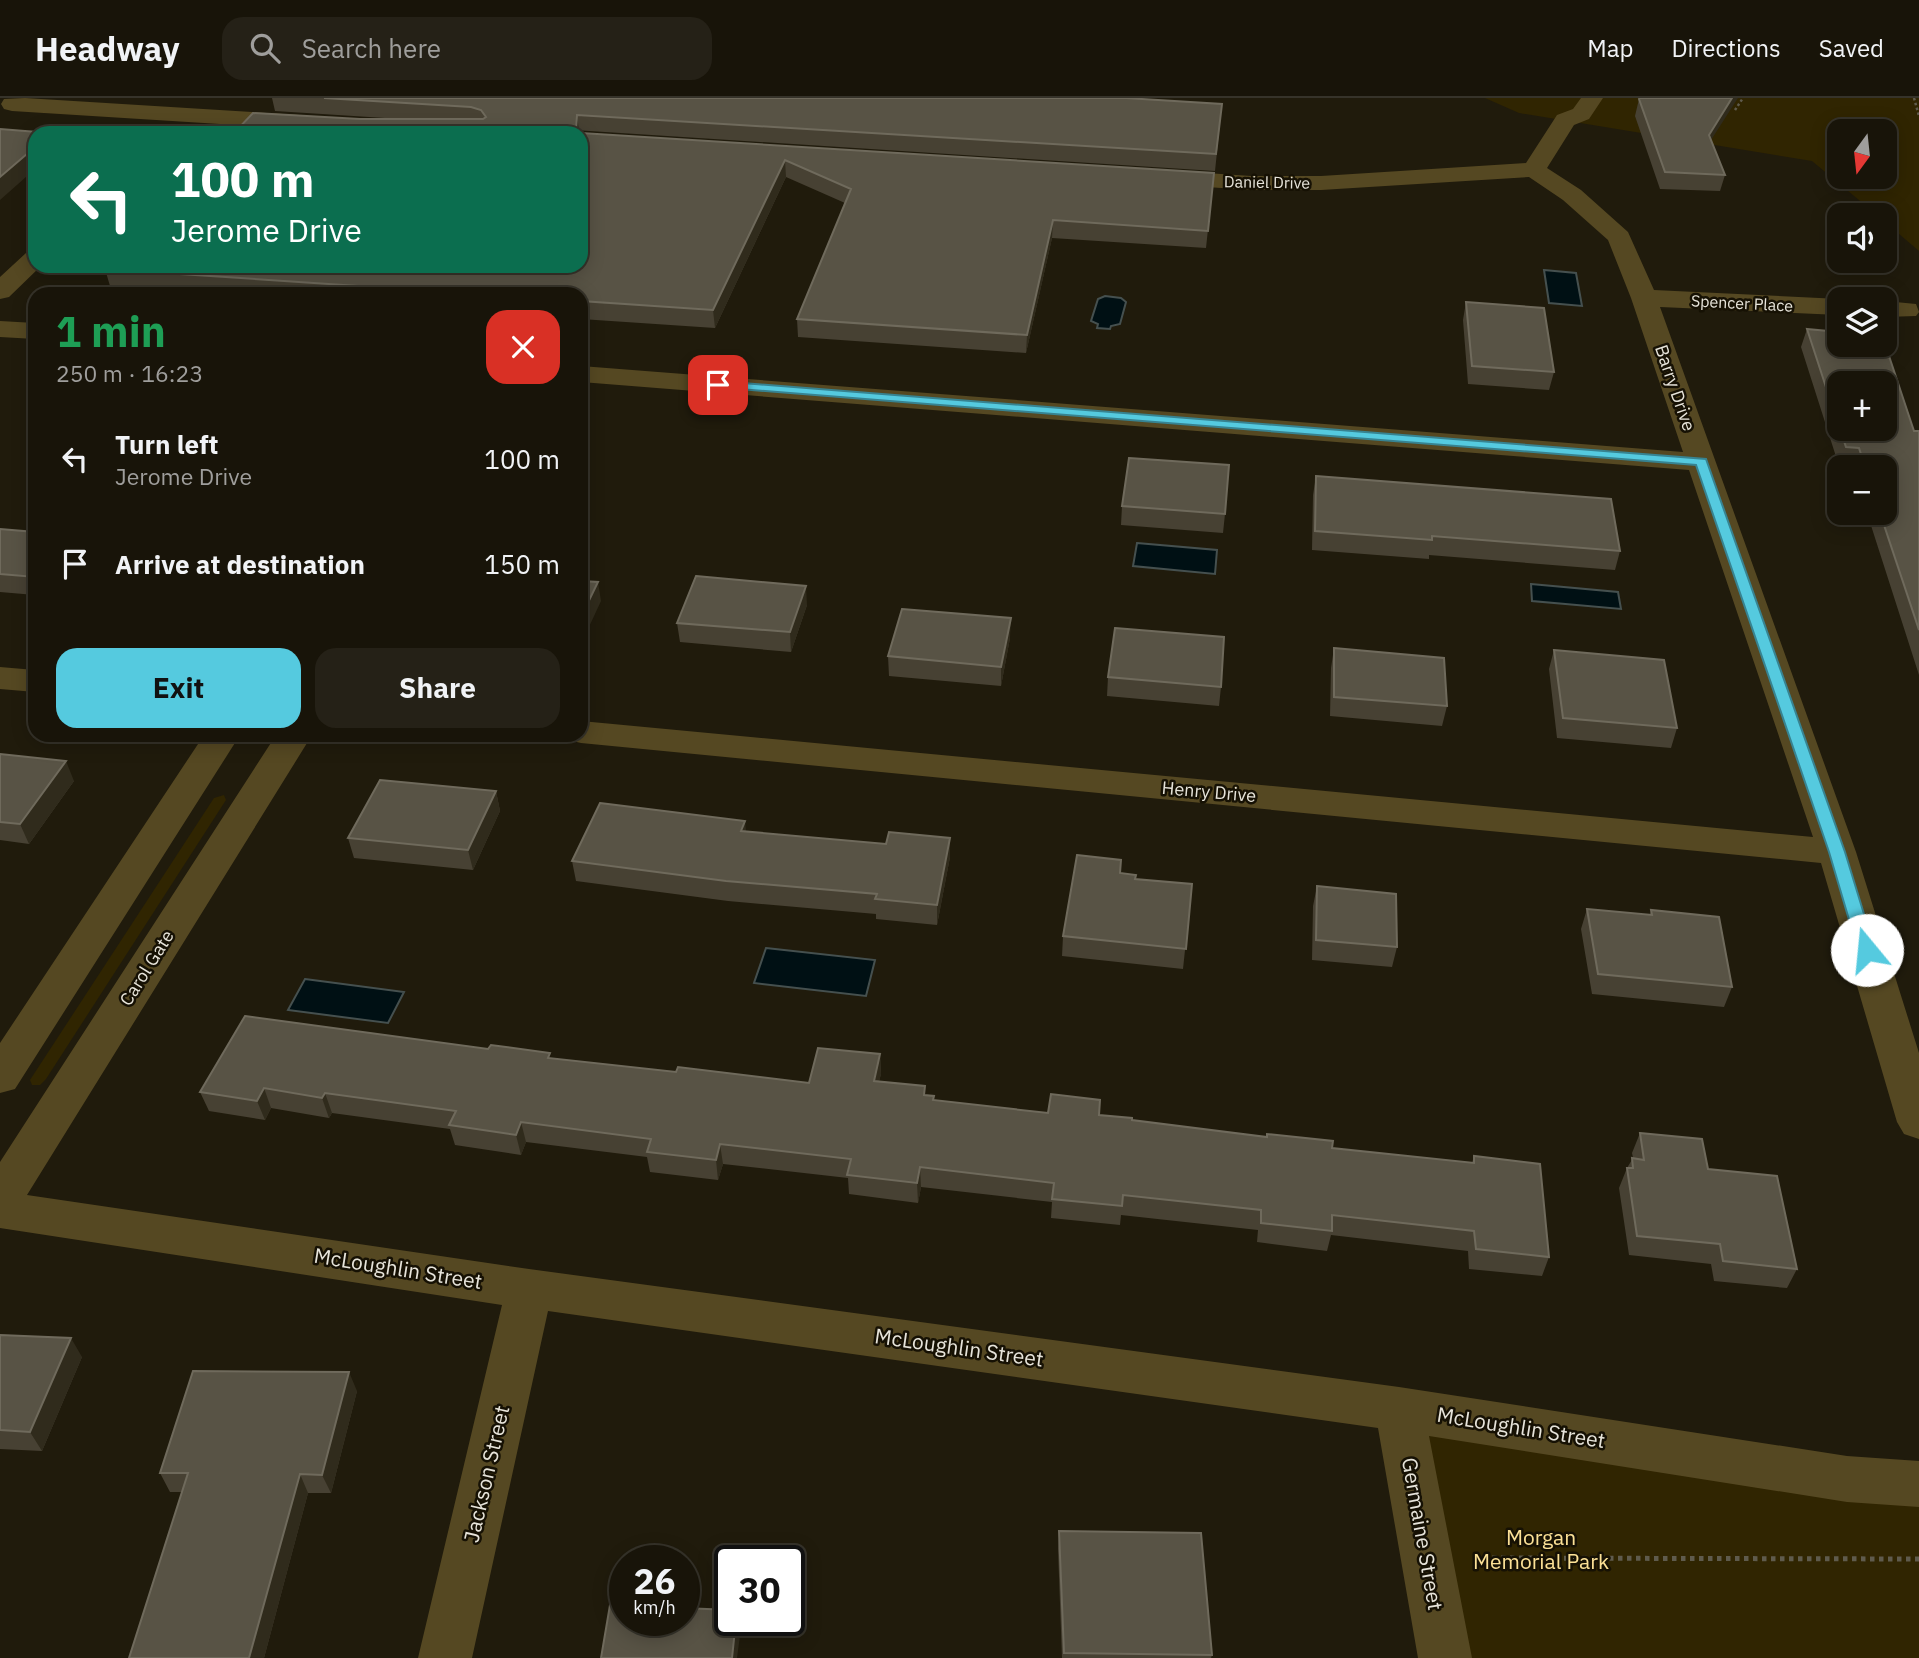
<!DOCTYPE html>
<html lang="en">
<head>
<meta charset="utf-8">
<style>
	:root { --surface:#181409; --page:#252117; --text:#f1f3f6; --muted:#9f9e9c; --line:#36332a; --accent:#55cadf }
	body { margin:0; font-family:"IBM Plex Sans",sans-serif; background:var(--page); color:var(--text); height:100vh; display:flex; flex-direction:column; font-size:26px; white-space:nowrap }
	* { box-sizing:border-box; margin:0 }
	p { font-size:23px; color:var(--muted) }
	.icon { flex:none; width:38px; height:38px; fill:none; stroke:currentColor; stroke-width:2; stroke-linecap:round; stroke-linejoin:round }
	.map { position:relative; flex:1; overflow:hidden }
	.details { position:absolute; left:28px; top:189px; width:560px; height:455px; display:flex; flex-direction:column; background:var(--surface); border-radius:21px; box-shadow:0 4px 18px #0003,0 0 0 2px var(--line) }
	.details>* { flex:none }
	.banner { position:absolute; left:28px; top:28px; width:560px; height:147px; border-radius:21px; box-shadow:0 4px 18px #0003,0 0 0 2px var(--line); background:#0b6e4f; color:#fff; overflow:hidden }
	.needle { width:46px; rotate:195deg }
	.controls { position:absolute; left:1827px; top:21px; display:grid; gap:14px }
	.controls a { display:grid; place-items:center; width:70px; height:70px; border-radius:14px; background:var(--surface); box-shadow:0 4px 18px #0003,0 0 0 2px var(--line); font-size:35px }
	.speed { position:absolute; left:609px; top:1447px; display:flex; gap:14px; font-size:35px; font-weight:700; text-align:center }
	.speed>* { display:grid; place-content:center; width:91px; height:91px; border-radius:50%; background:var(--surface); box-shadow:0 4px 18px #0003,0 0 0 2px var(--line); line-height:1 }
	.speed small { font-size:18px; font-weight:400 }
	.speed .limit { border:4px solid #111; border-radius:10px; background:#fff; color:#111 }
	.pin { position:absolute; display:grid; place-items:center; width:60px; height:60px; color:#fff; margin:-30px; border-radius:14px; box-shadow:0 4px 10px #0006 }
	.me { position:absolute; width:77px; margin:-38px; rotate:343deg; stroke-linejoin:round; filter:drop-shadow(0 0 5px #0008) }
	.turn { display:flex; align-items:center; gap:24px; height:147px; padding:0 28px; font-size:32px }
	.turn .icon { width:91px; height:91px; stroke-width:2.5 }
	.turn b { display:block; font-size:49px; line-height:60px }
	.round { display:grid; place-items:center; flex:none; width:74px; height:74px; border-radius:21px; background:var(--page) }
	.headline { display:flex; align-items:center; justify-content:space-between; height:119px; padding:0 28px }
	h1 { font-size:42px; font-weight:700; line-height:52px; color:#1e9e55 }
	.button { display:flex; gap:14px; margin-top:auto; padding:14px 28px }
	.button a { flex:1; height:80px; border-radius:21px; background:var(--accent); color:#111; font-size:28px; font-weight:700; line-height:80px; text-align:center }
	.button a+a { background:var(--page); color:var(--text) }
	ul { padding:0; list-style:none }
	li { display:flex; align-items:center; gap:21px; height:105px; padding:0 28px }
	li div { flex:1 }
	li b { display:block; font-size:26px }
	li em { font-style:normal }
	header { display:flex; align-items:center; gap:42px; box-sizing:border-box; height:98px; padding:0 35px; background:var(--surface); border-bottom:2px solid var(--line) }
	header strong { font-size:33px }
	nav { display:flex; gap:38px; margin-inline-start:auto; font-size:24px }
	.search { width:490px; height:63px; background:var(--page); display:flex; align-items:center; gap:18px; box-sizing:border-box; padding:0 24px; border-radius:21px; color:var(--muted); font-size:26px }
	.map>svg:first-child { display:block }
	.green { fill:#302501; fill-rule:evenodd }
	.water { fill:#001014; stroke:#45504f; stroke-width:2 }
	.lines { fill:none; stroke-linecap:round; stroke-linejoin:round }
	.path-far1 { stroke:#5f5b4d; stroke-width:2.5; stroke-dasharray:2.5 2.5; stroke-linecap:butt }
	.path { stroke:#5f5b4d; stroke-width:5; stroke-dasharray:4.5 4.5; stroke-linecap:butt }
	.minor { fill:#554822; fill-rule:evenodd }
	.wall { fill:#474133; fill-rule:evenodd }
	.shaded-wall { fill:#302b1c }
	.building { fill:#585345; stroke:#6f6a5c; stroke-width:2 }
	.route { fill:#55cadf; stroke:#378391; stroke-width:2 }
	.labels { text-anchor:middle; stroke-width:5; stroke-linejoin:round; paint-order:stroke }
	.far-street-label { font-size:16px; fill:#e7e4da; stroke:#161104 }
	.street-label { font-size:18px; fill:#e7e4da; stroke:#161104 }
	.near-street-label { font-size:21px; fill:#e7e4da; stroke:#161104 }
	.near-park-label { font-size:21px; fill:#fce196; stroke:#161104 }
</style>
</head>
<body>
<header>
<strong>Headway</strong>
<div class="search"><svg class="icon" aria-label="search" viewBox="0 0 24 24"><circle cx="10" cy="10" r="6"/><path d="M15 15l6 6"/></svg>Search here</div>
<nav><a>Map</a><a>Directions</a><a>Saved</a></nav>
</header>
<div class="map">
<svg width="1919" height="1560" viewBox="0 0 1919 1560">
	<rect width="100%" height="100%" fill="#201b0c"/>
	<!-- green -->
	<path class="green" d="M 1485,0 L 1919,0 L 1919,153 L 1885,124 L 1885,117 L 1877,117 L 1812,63 L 1519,15 ZM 1839,33 L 1885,33 L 1885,79 L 1839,79 Z
		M 224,697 L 226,702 L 46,981 L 40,987 L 32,987 L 30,982 L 214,700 Z
		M 1412,1322 L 1919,1393 L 1919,1560 L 1451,1560 Z"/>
	<!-- water -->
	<path class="water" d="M 1544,172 L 1576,175 L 1582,208 L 1549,205 Z
		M 1105,198 L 1121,200 L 1126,204 L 1120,226 L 1111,228 L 1110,231 L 1097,230 L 1098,226 L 1091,223 L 1098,201 Z
		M 1137,445 L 1217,452 L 1215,476 L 1133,468 Z
		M 1531,486 L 1618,494 L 1621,511 L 1532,503 Z
		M 766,850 L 875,862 L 866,898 L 754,885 Z
		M 305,881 L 404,894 L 388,925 L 288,912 Z"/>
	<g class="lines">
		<!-- path-far1 -->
		<path class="path-far1" d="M 1914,0 L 1919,18
			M 1735,12 L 1743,0"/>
		<!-- path -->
		<path class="path" d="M 1483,1460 L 1919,1461"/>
		<!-- minor -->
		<path class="minor" d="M 25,0 L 300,17 L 308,19 L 311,24 L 308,29 L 300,31 L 12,13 L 4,11 L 1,6 L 4,1 Z
			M 1581,0 L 1603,0 L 1589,21 L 1574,27 L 1547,70 L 1581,92 L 1628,134 L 1654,192 L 1840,201 L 1839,217 L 1660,209 L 1856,754 L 1919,955 L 1919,1041 L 1904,1036 L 1897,1024 L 1821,765 L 581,645 L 568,642 L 565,637 L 581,637 L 581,623 L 1813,739 L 1689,372 L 581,284 L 581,268 L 1683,354 L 1631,200 L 1608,142 L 1563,102 L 1529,79 L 1321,92 L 1251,92 L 1162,86 L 1153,84 L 1150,79 L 1153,74 L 1162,72 L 1251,78 L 1321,78 L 1526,65 L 1557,17 L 1573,11 Z
			M 35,152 L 35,168 L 41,168 L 9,199 L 0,201 L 0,179 L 26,155 Z
			M 1885,203 L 1916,206 L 1919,214 L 1916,218 L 1885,219 Z
			M 0,223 L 35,225 L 35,241 L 0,239 Z
			M 0,569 L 35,572 L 35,594 L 0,591 Z
			M 204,637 L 240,637 L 15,991 L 0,995 L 0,945 Z
			M 276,637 L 312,637 L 27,1097 L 529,1171 L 1399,1289 L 1847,1358 L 1919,1363 L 1919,1409 L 1847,1404 L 1429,1338 L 1472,1560 L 1418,1560 L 1378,1330 L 548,1213 L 472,1560 L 418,1560 L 502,1207 L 0,1130 L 0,1064 Z"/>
	</g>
	<!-- wall -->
	<path class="wall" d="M 272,0 L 1126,0 L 1222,6 L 1215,73 L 275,13 Z
		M 1639,1 L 1711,42 L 1725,77 L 1720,93 L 1660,91 L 1635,18 Z
		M 581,35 L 1214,75 L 1206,150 L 1052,140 L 1026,255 L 798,239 L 797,221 L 845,105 L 786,79 L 715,230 L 581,221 L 581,196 L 224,196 L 110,188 L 105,171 Z
		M 1466,204 L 1554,274 L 1549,292 L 1468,286 L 1463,222 Z
		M 1807,231 L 1914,333 L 1919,333 L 1919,577 L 1867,415 L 1885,415 L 1885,369 L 1852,369 L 1839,368 L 1801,249 ZM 1839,285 L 1885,331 L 1839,331 Z
		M 1316,378 L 1620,453 L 1615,472 L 1429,457 L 1429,461 L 1312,452 L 1313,397 Z
		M 1122,408 L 1225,416 L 1223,435 L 1121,427 Z
		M 0,431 L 35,434 L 35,497 L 0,494 Z
		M 807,507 L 791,554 L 680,544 L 677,525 Z
		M 1010,540 L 1001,588 L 889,578 L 888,558 Z
		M 1334,550 L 1447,608 L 1442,628 L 1330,618 L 1331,570 Z
		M 1554,552 L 1677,630 L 1671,650 L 1557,640 L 1549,571 Z
		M 1108,579 L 1221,589 L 1219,608 L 1107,598 Z
		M 0,656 L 74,683 L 29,746 L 0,742 Z
		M 496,693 L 500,713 L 473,772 L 354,760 L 348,740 Z
		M 746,733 L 950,759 L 937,827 L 876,821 L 876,816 L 728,803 L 576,783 L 572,763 Z
		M 1120,775 L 1136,777 L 1136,781 L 1192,786 L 1183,871 L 1062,858 L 1063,838 Z
		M 1317,788 L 1397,849 L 1392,869 L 1312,862 L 1313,808 Z
		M 1587,811 L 1650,817 L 1651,812 L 1732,889 L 1724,909 L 1592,896 L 1581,831 Z
		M 880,956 L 881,976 L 879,983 L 925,988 L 925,997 L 934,1002 L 1048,1015 L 1099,1017 L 1132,1022 L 1266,1039 L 1267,1036 L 1332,1050 L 1472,1065 L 1474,1058 L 1549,1159 L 1542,1178 L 1469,1171 L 1468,1153 L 1331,1137 L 1327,1153 L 1257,1144 L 1258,1132 L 1121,1117 L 1120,1127 L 1051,1120 L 1052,1104 L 921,1089 L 918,1105 L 849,1096 L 848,1080 L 723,1066 L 718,1082 L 650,1074 L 647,1059 L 526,1044 L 521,1057 L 455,1047 L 450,1031 L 332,1015 L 329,1020 L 271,1010 L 265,1022 L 209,1013 L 200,994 L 551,960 L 676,974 L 809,985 Z
		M 1640,1035 L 1708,1071 L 1797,1171 L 1787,1190 L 1714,1183 L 1711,1166 L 1629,1157 L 1619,1090 L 1627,1070 L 1633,1060 L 1632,1055 Z
		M 0,1237 L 82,1259 L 42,1353 L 0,1351 Z
		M 357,1293 L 331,1395 L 308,1395 L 264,1560 L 129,1560 L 182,1394 L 170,1394 L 160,1375 Z
		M 1059,1433 L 1212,1557 L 1211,1560 L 1062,1560 L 1058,1451 Z"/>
	<!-- shaded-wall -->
	<path class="shaded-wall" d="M 1732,0 L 1738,0 L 1704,53 L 1709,37 Z
		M 577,17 L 579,33 L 579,35 L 576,32 Z
		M 35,49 L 35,71 L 0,102 L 0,79 Z
		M 785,62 L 786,79 L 715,230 L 713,212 Z
		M 1053,122 L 1052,140 L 1026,255 L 1027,237 Z
		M 598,484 L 601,503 L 581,546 L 581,519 Z
		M 806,488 L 807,507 L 791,554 L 790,534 Z
		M 1011,520 L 1010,540 L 1001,588 L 1001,569 Z
		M 66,663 L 74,683 L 29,746 L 20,726 Z
		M 496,693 L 500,713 L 473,772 L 468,752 Z
		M 745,723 L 747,742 L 741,733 Z
		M 950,740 L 950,759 L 937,827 L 937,807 Z
		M 880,956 L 881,976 L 874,1003 L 874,983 Z
		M 264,990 L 271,1010 L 265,1022 L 257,1003 Z
		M 325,995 L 332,1015 L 329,1020 L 322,1000 Z
		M 521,1024 L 526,1044 L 521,1057 L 516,1037 Z
		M 720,1046 L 723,1066 L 718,1082 L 716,1062 Z
		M 920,1069 L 921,1089 L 918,1105 L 917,1085 Z
		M 71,1240 L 82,1259 L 42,1353 L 30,1334 Z
		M 349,1274 L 357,1293 L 331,1395 L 322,1377 Z
		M 300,1376 L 308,1395 L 264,1560 L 249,1560 Z
		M 736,1522 L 739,1522 L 741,1530 L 737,1560 L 732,1560 Z"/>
	<!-- building -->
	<path class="building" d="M 324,0 L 1126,0 L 1222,6 L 1216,56 L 577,17 L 576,32 L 578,35 L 234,35 L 253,15 L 360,21 L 483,21 L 486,19 L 481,12 L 471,9 Z
		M 1640,0 L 1732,0 L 1709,37 L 1725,77 L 1665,74 L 1639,1 Z
		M 0,31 L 50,35 L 35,35 L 35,49 L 0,79 Z
		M 581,35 L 1214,75 L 1208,133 L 1053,122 L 1027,237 L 797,221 L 851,91 L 785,62 L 713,212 L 581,203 L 581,196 L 478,196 L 105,171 L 107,168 L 581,168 Z
		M 1466,204 L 1544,210 L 1554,274 L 1472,268 Z
		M 1807,231 L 1839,234 L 1839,247 L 1885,246 L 1914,333 L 1919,333 L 1919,532 L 1880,415 L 1885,415 L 1885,369 L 1865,369 L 1859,350 L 1846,349 L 1840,331 L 1885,331 L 1885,285 L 1839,285 L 1839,329 Z
		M 1129,360 L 1229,367 L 1225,416 L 1122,408 Z
		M 1316,378 L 1611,401 L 1620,453 L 1432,438 L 1432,442 L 1315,433 Z
		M 0,431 L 35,434 L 35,479 L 0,476 Z
		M 696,478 L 806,488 L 790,534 L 677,525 Z
		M 581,483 L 598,484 L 581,519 Z
		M 902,511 L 1011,520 L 1001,569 L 888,558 Z
		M 1115,530 L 1224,539 L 1221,589 L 1108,579 Z
		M 1334,550 L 1444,560 L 1447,608 L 1334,599 Z
		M 1554,552 L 1664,562 L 1677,630 L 1563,620 Z
		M 0,656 L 66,663 L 20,726 L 0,724 Z
		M 380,682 L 496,693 L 468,752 L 348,740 Z
		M 600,705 L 745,723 L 741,733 L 886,746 L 889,734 L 950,740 L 937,807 L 875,801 L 877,796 L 726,783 L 572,763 Z
		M 1077,757 L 1121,762 L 1120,775 L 1136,777 L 1135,781 L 1192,786 L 1186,851 L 1063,838 Z
		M 1317,788 L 1396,796 L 1397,849 L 1316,842 Z
		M 1587,811 L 1652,817 L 1651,812 L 1719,819 L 1732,889 L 1598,876 Z
		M 245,918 L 488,951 L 491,947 L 550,955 L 548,960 L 676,974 L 678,969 L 809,985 L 818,950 L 880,956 L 874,983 L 925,988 L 924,997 L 934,998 L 933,1002 L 1048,1015 L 1051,996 L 1100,1002 L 1099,1017 L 1132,1020 L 1132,1022 L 1267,1039 L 1267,1036 L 1333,1043 L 1332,1050 L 1474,1065 L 1474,1058 L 1540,1066 L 1549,1159 L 1476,1151 L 1474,1133 L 1332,1117 L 1332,1133 L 1261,1125 L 1261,1112 L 1123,1097 L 1122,1108 L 1052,1101 L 1054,1085 L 920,1069 L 917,1085 L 847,1077 L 851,1061 L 720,1046 L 716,1062 L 647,1054 L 651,1041 L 521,1024 L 516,1037 L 449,1027 L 456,1013 L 325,995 L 322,1000 L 264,990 L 257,1003 L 200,994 Z
		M 1640,1035 L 1702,1041 L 1708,1071 L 1777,1078 L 1797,1171 L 1723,1163 L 1720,1146 L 1637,1138 L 1627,1070 L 1633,1070 L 1632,1060 L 1644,1062 Z
		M 0,1237 L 71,1240 L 30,1334 L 0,1332 Z
		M 193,1273 L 349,1274 L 322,1377 L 300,1376 L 249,1560 L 129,1560 L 188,1375 L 160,1375 Z
		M 1059,1433 L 1201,1435 L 1212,1557 L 1064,1555 Z
		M 610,1507 L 625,1507 L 625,1522 L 684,1522 L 684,1510 L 730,1512 L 730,1522 L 736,1522 L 732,1560 L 601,1560 Z"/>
	<!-- route -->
	<path class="route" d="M 718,283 L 1706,361 L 1845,754 L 1875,852 L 1867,858 L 1858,852 L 1829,754 L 1696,367 L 714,289 L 714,285 Z"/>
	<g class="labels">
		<!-- far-street labels -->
		<g class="far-street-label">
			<text transform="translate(1267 84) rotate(1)" y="6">Daniel Drive</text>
			<text transform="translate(1742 205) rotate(3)" y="6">Spencer Place</text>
		</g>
		<!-- street labels -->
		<g class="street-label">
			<text transform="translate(1675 290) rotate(71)" y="6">Barry Drive</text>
			<text transform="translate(1209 694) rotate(5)" y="6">Henry Drive</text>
			<text transform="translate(147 870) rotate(-58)" y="6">Carol Gate</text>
		</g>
		<!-- near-street labels -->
		<g class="near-street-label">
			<text transform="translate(398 1171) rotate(9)" y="7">McLoughlin Street</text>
			<text transform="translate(959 1250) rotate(8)" y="7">McLoughlin Street</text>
			<text transform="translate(1521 1330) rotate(9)" y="7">McLoughlin Street</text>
			<text transform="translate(487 1376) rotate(-77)" y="7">Jackson Street</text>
			<text transform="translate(1422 1436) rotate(80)" y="7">Germaine Street</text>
		</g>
		<!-- near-park labels -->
		<g class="near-park-label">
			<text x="1541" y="1447">Morgan<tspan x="1541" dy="24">Memorial Park</tspan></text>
		</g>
	</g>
</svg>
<div class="controls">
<a><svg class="needle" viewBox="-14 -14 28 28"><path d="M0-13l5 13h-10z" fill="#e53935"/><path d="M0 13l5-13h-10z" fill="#9f9e9c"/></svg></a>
<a><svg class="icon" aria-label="sound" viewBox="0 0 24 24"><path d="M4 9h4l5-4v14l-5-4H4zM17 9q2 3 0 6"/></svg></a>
<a><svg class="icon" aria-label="layers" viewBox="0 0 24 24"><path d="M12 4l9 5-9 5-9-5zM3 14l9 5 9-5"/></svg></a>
<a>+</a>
<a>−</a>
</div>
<div class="speed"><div>26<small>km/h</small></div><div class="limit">30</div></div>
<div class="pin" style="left:718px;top:287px;background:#d93025"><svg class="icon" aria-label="arrive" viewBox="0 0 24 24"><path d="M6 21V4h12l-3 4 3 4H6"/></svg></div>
<svg class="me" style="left:1867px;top:852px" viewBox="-20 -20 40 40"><circle r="19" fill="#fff"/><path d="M0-13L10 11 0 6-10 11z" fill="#55cadf"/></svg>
<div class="banner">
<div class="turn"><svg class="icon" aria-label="left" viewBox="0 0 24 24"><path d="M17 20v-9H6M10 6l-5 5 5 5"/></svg><div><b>100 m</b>Jerome Drive</div></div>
</div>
<section class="details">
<div class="headline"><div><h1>1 min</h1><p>250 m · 16:23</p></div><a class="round" style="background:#d93025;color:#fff"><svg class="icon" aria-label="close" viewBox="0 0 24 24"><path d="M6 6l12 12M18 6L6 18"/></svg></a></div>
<ul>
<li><svg class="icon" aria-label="left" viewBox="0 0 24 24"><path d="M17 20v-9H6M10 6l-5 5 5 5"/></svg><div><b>Turn left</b><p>Jerome Drive</p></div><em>100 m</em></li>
<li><svg class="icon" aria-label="arrive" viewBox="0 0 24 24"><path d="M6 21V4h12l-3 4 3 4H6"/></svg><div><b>Arrive at destination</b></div><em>150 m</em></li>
</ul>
<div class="button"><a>Exit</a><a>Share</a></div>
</section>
</div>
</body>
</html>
